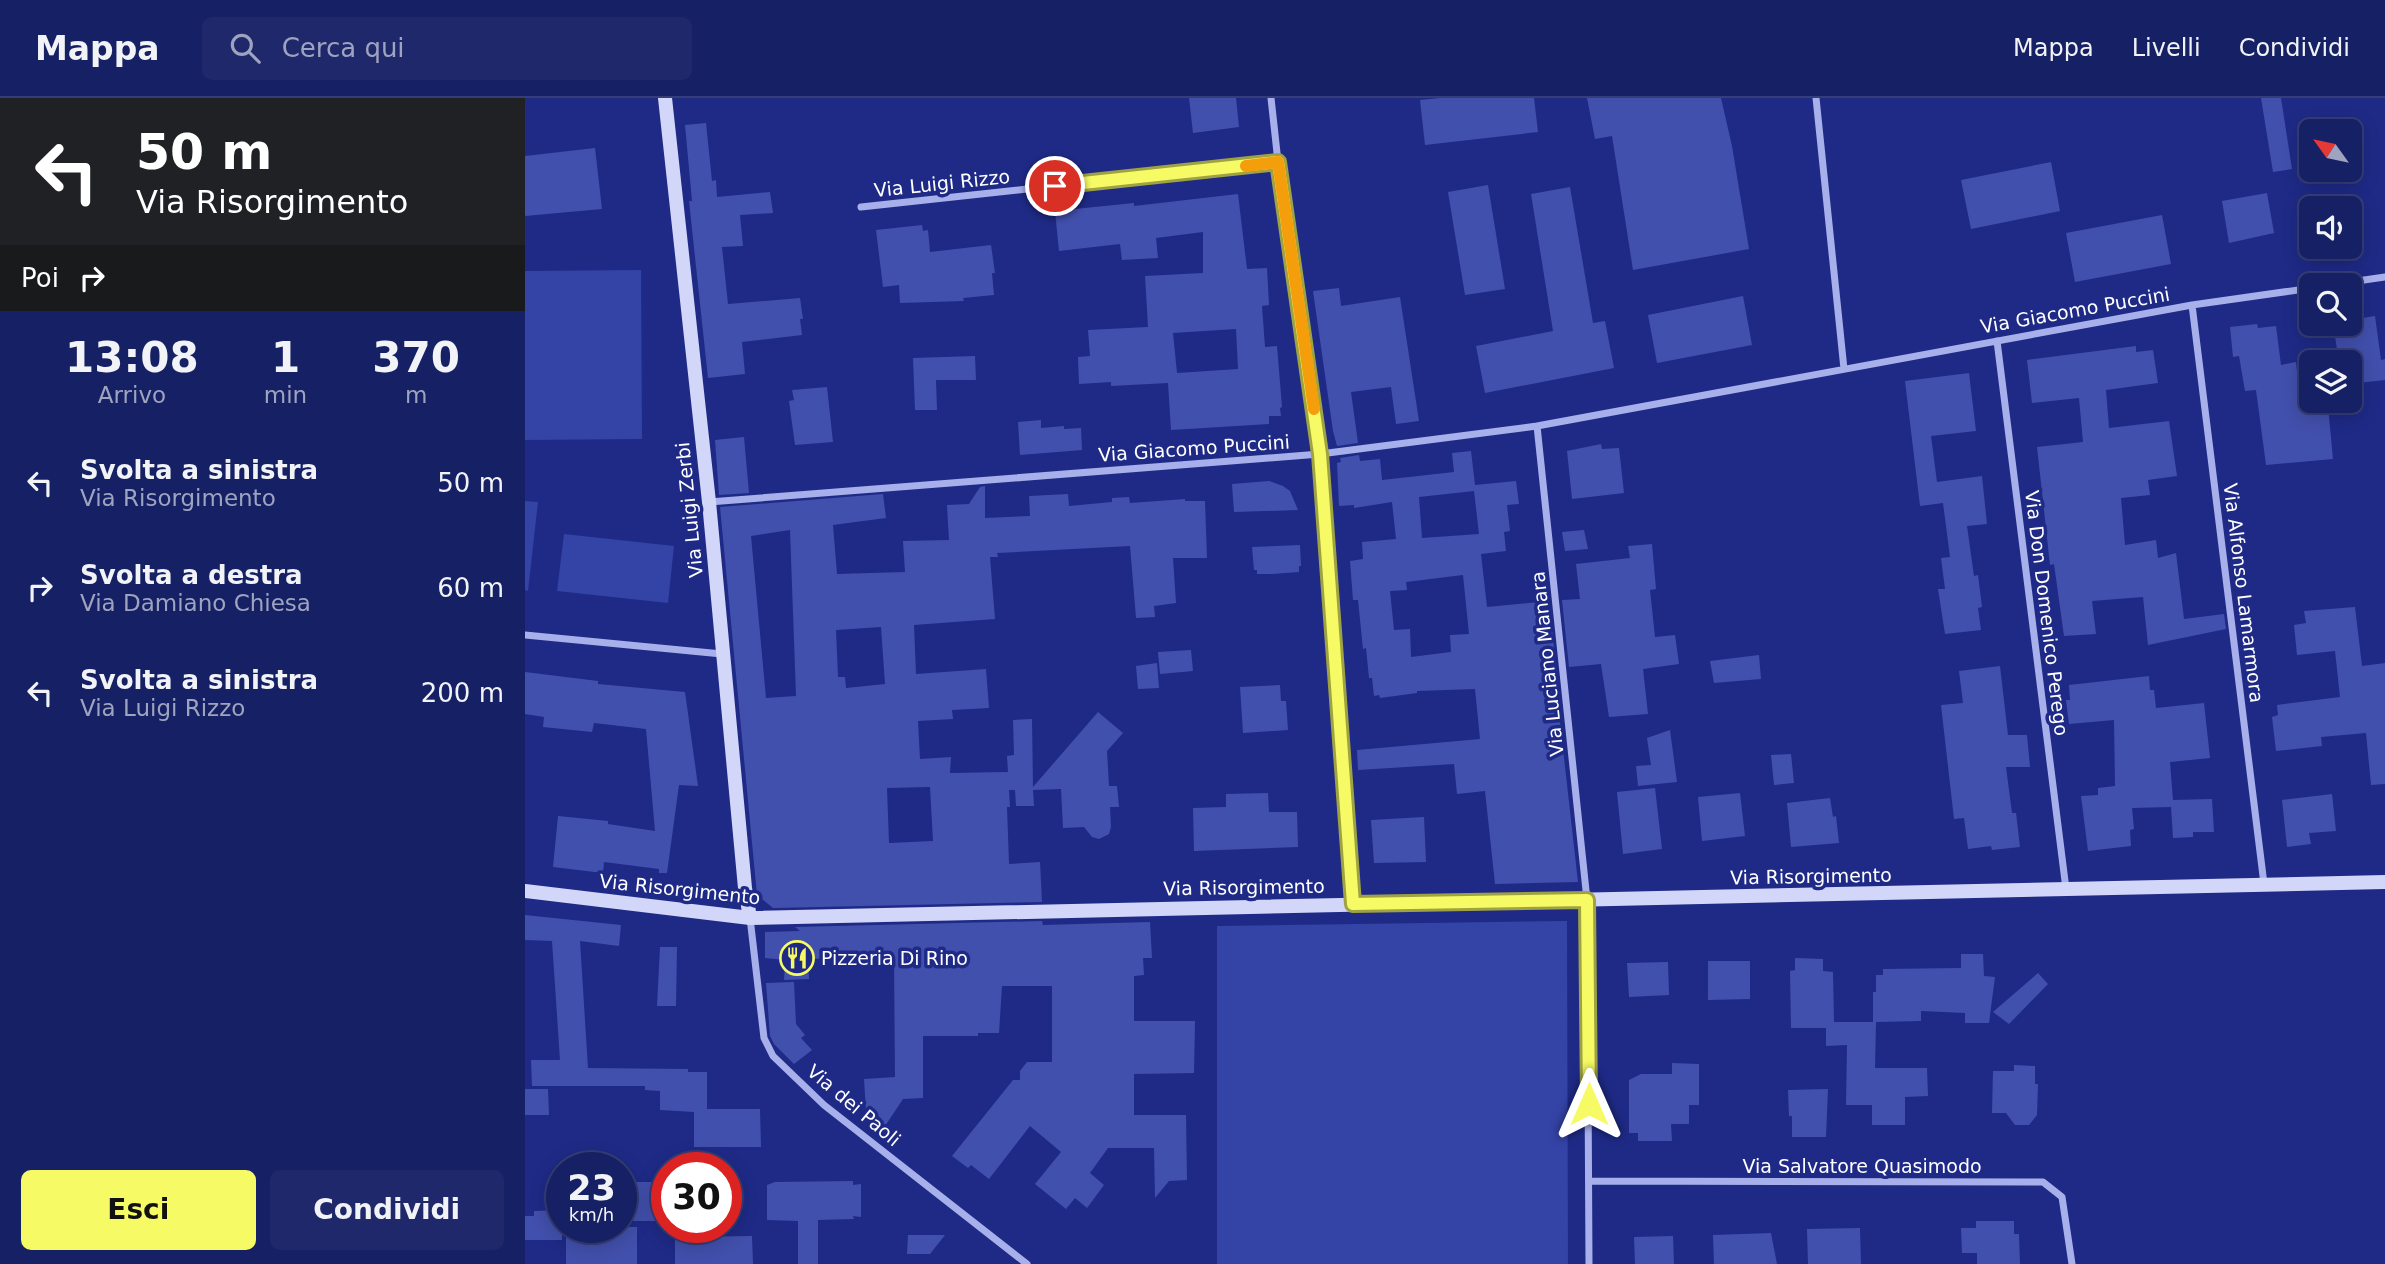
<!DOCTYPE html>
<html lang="it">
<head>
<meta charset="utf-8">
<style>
	:root { --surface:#162064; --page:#1f286a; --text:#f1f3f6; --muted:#9ea3bf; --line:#353e78; --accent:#f5fa65 }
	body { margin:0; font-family:"DejaVu Sans",sans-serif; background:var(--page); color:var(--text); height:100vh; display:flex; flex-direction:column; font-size:26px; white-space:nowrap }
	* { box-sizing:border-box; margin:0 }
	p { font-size:23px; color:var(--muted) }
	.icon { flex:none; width:38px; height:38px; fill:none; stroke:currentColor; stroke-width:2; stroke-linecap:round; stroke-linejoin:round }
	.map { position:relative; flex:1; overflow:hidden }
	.details { display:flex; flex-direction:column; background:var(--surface); width:525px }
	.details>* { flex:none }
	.hud { background:#202124; color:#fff; overflow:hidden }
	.needle { width:46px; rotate:303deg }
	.fabs { position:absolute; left:1774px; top:21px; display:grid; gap:14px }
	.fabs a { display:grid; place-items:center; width:63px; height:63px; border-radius:10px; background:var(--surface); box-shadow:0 4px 18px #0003,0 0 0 2px var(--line); font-size:35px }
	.speed { position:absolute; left:21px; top:1054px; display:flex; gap:14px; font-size:35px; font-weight:700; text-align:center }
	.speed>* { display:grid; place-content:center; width:91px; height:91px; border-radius:50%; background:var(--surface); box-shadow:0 4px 18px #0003,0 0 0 2px var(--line); line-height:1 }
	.speed small { font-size:18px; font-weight:400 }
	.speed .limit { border:10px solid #d22; background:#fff; color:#111 }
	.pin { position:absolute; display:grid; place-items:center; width:60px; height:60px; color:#fff; margin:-30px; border:4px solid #fff; border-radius:50%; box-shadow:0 2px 7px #0007 }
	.me { position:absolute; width:77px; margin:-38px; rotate:0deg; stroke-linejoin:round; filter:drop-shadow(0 0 5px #0008) }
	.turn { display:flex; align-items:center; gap:24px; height:147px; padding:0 21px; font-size:32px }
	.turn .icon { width:91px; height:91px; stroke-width:2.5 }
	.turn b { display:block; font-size:49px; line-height:60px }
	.then { display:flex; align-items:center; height:66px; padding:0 21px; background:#0003; gap:14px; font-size:26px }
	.eta { display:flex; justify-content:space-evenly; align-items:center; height:119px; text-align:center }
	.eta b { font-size:42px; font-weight:600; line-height:49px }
	.primary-button { display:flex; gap:14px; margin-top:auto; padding:14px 21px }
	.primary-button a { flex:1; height:80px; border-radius:10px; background:var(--accent); color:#111; font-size:28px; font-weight:600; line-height:80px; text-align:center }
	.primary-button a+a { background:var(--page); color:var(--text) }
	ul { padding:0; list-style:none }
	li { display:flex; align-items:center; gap:21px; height:105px; padding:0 21px }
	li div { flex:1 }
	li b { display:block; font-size:26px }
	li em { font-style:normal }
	header { display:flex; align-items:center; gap:42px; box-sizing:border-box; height:98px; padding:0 35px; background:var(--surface); border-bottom:2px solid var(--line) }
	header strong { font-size:33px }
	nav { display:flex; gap:38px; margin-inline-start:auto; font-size:24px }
	.search { width:490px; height:63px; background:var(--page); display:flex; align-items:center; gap:18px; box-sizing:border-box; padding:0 24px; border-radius:10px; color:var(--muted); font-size:26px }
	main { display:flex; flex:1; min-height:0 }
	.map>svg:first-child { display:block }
	.green { fill:#3443a6 }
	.building { fill:#4250ad; fill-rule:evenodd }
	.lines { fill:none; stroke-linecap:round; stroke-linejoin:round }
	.street { stroke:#a7b0eb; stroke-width:7 }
	.secondary { stroke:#d2d6f8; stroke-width:14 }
	.route-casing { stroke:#9fa242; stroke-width:18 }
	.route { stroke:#f5fa65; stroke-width:12 }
	.slow { stroke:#f59e0b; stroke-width:12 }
	.labels { text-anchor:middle; stroke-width:7; stroke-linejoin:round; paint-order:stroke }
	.street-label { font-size:19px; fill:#fff; stroke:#1e2a86 }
	.poi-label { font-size:19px; fill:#fff; stroke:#1e2a86; text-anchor:start }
</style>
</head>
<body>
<header>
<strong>Mappa</strong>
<div class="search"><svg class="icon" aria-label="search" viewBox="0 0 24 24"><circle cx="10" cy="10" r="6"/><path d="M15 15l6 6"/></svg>Cerca qui</div>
<nav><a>Mappa</a><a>Livelli</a><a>Condividi</a></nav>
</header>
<main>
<section class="details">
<div class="hud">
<div class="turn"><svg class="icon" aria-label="left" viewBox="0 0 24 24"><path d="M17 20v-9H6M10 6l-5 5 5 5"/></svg><div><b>50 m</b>Via Risorgimento</div></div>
<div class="then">Poi<svg class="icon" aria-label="right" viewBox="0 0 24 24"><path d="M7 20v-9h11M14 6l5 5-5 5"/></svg></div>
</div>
<div class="eta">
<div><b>13:08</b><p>Arrivo</p></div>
<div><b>1</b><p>min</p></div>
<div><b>370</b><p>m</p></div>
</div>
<ul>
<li><svg class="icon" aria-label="left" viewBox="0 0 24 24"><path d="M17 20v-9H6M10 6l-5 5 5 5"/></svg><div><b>Svolta a sinistra</b><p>Via Risorgimento</p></div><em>50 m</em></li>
<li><svg class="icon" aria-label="right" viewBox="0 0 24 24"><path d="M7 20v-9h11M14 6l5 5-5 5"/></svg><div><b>Svolta a destra</b><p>Via Damiano Chiesa</p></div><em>60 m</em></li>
<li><svg class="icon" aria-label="left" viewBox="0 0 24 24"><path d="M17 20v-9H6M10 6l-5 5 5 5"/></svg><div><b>Svolta a sinistra</b><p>Via Luigi Rizzo</p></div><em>200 m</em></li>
</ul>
<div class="primary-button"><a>Esci</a><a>Condividi</a></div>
</section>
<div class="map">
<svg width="1860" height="1166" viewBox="0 0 1860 1166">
	<rect width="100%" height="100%" fill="#1e2a86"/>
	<!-- green -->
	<path class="green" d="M 116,172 L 117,341 L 0,342 L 0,173 Z
		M 0,403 L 13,404 L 3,493 L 0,492 Z
		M 39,436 L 149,448 L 143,505 L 32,493 Z
		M 1042,823 L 1043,1166 L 692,1166 L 692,828 Z"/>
	<!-- building -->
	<path class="building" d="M 664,0 L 711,0 L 714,29 L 668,35 Z
		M 915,0 L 1009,0 L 1013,34 L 900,47 L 895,2 Z
		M 1062,0 L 1196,0 L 1207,48 L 1224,151 L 1108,172 L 1087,38 L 1070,41 Z
		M 1736,0 L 1756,0 L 1767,71 L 1748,74 Z
		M 181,25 L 187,83 L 191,82 L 192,99 L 245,94 L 248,115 L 215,117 L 218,148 L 197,149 L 203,206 L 275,200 L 278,221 L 275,221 L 277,237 L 217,244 L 220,276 L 183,280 L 164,103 L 167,103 L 160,27 Z
		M 70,50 L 77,111 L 0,118 L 0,58 Z
		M 1526,64 L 1535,113 L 1446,131 L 1436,82 Z
		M 963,87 L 980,191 L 940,197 L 923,94 Z
		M 1045,89 L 1068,225 L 1080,223 L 1089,270 L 960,295 L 951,248 L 1028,233 L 1006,96 Z
		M 1742,95 L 1749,135 L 1704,145 L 1697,103 Z
		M 713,96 L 722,171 L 742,170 L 744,207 L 737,208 L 740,249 L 752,248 L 757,309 L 755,310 L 756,318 L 744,318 L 744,326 L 646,332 L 643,285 L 586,288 L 586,284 L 554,286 L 553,259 L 565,258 L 563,232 L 623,229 L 620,178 L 678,175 L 678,134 L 631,140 L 633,160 L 597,162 L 595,146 L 534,153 L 530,113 L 609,105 L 609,108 ZM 711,231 L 713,271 L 652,275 L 648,235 Z
		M 1637,117 L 1646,166 L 1550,184 L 1541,135 Z
		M 397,127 L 398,133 L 403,132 L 405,154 L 466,147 L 470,175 L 467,175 L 469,197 L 438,200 L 439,203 L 375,205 L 374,187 L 358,189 L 351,132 Z
		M 814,190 L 816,208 L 875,199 L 894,323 L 871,326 L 866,289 L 826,294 L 833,345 L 812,348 L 808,333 L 788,193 Z
		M 1218,198 L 1227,247 L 1132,265 L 1123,217 Z
		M 1850,218 L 1856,262 L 1860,261 L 1860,282 L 1833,285 L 1831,266 L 1814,264 L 1808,226 L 1825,226 L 1825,222 Z
		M 1732,226 L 1733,230 L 1751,228 L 1756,267 L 1771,264 L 1776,311 L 1803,308 L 1808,361 L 1741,367 L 1731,292 L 1720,293 L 1714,258 L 1708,259 L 1705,229 Z
		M 1611,248 L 1611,254 L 1628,252 L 1633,285 L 1581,292 L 1584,330 L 1644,323 L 1652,378 L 1623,382 L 1625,397 L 1596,400 L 1600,447 L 1631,442 L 1633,460 L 1651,455 L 1659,521 L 1699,516 L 1701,531 L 1623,547 L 1618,499 L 1567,503 L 1571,536 L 1539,538 L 1529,466 L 1525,467 L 1512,349 L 1558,344 L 1554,300 L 1507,305 L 1502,262 Z
		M 450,258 L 451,282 L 411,282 L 412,312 L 390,312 L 388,260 Z
		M 1444,275 L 1451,333 L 1406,338 L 1412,384 L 1457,378 L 1462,426 L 1442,428 L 1449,478 L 1453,477 L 1457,509 L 1453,510 L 1456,532 L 1420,536 L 1413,491 L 1420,491 L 1416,460 L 1425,459 L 1418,405 L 1395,408 L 1380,283 Z
		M 302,289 L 308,344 L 270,347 L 264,303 L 269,302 L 267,292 Z
		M 516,322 L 516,330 L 539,328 L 539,331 L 556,330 L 557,352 L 495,357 L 493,324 Z
		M 219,339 L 224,395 L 194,397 L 190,342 Z
		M 1076,346 L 1077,351 L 1094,350 L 1099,395 L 1047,401 L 1042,353 Z
		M 946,353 L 950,387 L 991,383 L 994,406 L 982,407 L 985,433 L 979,434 L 981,453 L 956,456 L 962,509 L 1024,503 L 1031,570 L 1029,571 L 1053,784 L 970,786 L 960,693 L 932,696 L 929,666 L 833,672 L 832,652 L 955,641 L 950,591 L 892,593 L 892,595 L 855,600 L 854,597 L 849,598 L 847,580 L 844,580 L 841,550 L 838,551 L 833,502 L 828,502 L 825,463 L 838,461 L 837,444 L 871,441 L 867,404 L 829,410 L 829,407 L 814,408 L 812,365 L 816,364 L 815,360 L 834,357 L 835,363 L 855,361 L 857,382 L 929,374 L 927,355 ZM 949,393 L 954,436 L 897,440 L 894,399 ZM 938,477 L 944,536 L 925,537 L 926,554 L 886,559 L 885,531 L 869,532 L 865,493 L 882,492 L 881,484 Z
		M 744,383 L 758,388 L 765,393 L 773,412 L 709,414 L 707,386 Z
		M 460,388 L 460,420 L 505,418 L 504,398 L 543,396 L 544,408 L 587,404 L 587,400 L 604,399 L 605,405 L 660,401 L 660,403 L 680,403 L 682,460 L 648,460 L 651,505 L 629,508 L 630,519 L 611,520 L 605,448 L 472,455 L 473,459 L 465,459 L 470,521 L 389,527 L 391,576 L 461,571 L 464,610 L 427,612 L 428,621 L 393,623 L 395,661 L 426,659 L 425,675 L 483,674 L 482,658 L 489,657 L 488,622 L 507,621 L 508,689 L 573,614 L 598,635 L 582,653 L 584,688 L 592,688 L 594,709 L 585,709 L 586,729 L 584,736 L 574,741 L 567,739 L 559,729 L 538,730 L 536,691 L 508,692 L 509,708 L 491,708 L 490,692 L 484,692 L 485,709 L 482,709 L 484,766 L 515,764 L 517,804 L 248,810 L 232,797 L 195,409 L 358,396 L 361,420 L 308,427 L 312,476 L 380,474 L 378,443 L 424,442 L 422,407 L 444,406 L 455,389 ZM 265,432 L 271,598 L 241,600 L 226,438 ZM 356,529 L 360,586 L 321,590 L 320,579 L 313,579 L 311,532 ZM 405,689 L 408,743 L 364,745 L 362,690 Z
		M 1059,432 L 1063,451 L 1040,453 L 1037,434 Z
		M 1127,446 L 1131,491 L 1125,492 L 1130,539 L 1150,537 L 1154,566 L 1118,571 L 1123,616 L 1084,619 L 1076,566 L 1044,569 L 1037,502 L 1055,501 L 1051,466 L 1105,460 L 1103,448 Z
		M 775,447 L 776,468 L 774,468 L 774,474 L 747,476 L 732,476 L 732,472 L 729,472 L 727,449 Z
		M 1830,509 L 1837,568 L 1860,565 L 1860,686 L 1846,687 L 1841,635 L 1796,639 L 1797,648 L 1751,653 L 1747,619 L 1753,617 L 1752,607 L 1815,599 L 1810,553 L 1772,557 L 1769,527 L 1781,525 L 1779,513 Z
		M 666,552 L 668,573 L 635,576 L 633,554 Z
		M 1234,557 L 1236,581 L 1189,585 L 1185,563 Z
		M 632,565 L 634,590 L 613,591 L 611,568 Z
		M 1475,568 L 1483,637 L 1502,637 L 1505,669 L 1481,669 L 1487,715 L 1491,715 L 1495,749 L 1467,752 L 1466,748 L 1443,751 L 1439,720 L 1429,721 L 1416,607 L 1438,605 L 1434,573 Z
		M 0,574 L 73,583 L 73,586 L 160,594 L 173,688 L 154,687 L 142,775 L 134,775 L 134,771 L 79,764 L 78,775 L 28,769 L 33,718 L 83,723 L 83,726 L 130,733 L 121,631 L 69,625 L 67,634 L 18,629 L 19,619 L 0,616 Z
		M 1624,578 L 1625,592 L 1629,592 L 1631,610 L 1679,605 L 1685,660 L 1645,664 L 1648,702 L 1687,701 L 1689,734 L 1668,734 L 1668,739 L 1648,740 L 1646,709 L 1607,710 L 1609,731 L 1605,732 L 1606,748 L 1563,753 L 1556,698 L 1573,697 L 1573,690 L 1590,688 L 1589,622 L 1544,626 L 1541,602 L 1545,602 L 1544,587 Z
		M 755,587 L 756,603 L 761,603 L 763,632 L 718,635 L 715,589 Z
		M 1145,632 L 1152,684 L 1113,688 L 1111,668 L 1126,667 L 1122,640 Z
		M 1266,656 L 1269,685 L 1249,687 L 1246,657 Z
		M 1130,690 L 1137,751 L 1098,756 L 1092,694 Z
		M 743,695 L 744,714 L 772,714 L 773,749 L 669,753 L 668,710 L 701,709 L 701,696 Z
		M 1215,695 L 1220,738 L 1177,743 L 1173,699 Z
		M 1807,696 L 1811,733 L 1784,735 L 1786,746 L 1762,749 L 1757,702 Z
		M 1305,700 L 1308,719 L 1311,718 L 1314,745 L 1266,749 L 1262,705 Z
		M 899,719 L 901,764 L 849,765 L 846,722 Z
		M 0,817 L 96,827 L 94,848 L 55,843 L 63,970 L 163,971 L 163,974 L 182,974 L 182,1011 L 235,1011 L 236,1049 L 169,1049 L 169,1014 L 135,1012 L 135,993 L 120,992 L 120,988 L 7,988 L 6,962 L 35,962 L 27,843 L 0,842 Z
		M 517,823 L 518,827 L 625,824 L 627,860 L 618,860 L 619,877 L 609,878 L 609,923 L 670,923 L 669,975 L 609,976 L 609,1017 L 661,1017 L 662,1082 L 644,1083 L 630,1100 L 629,1050 L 583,1050 L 565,1075 L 579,1087 L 562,1110 L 550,1100 L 541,1111 L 510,1086 L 536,1054 L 505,1028 L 464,1081 L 446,1067 L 443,1070 L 427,1058 L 488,982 L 495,982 L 495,973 L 502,964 L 527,964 L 527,888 L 477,888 L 474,935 L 453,935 L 453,938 L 398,938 L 398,1000 L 378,1001 L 360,1028 L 341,1013 L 339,981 L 370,979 L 369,859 L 283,861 L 284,881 L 259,882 L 260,862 L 240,860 L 240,834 L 275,833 L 270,829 Z
		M 135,849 L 152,849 L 151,908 L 132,908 Z
		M 1436,856 L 1458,856 L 1459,878 L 1470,879 L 1464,925 L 1440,925 L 1440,915 L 1396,913 L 1396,923 L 1351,924 L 1350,970 L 1402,970 L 1403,998 L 1380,999 L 1380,1027 L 1347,1027 L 1347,1007 L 1321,1007 L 1322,947 L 1301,948 L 1301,930 L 1266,930 L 1265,873 L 1270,872 L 1270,860 L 1298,861 L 1298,873 L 1308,874 L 1309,924 L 1348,924 L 1348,894 L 1351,894 L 1351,877 L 1358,877 L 1358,871 L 1436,870 Z
		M 1183,863 L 1225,863 L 1225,901 L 1183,902 Z
		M 1143,864 L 1144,897 L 1104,899 L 1102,865 Z
		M 1513,875 L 1523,886 L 1484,926 L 1468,914 Z
		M 269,884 L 271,926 L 280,937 L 276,940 L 287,952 L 269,966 L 249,946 L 245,938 L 241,885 Z
		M 1147,965 L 1174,966 L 1174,1007 L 1164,1007 L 1164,1026 L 1146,1026 L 1147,1043 L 1113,1043 L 1113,1035 L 1104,1035 L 1104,982 L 1116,976 L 1147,976 Z
		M 1489,967 L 1510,968 L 1510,986 L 1513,986 L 1512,1017 L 1504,1027 L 1490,1027 L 1481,1015 L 1467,1015 L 1468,973 L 1489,973 Z
		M 0,991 L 23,991 L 24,1017 L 0,1017 Z
		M 1303,991 L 1301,1039 L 1267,1039 L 1267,1018 L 1264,1018 L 1263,992 Z
		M 328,1083 L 328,1087 L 336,1086 L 336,1119 L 328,1118 L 329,1121 L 293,1122 L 293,1166 L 273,1166 L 273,1123 L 242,1122 L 242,1087 L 250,1084 Z
		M 107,1084 L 142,1084 L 142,1123 L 107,1123 Z
		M 37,1112 L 37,1142 L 0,1142 L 0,1118 L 9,1118 L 9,1113 Z
		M 1451,1123 L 1489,1123 L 1489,1136 L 1494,1136 L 1495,1166 L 1452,1166 L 1452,1155 L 1437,1155 L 1436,1130 L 1451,1130 Z
		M 77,1129 L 112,1129 L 112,1166 L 41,1166 L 41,1132 L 77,1132 Z
		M 1335,1130 L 1336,1166 L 1283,1166 L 1282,1131 Z
		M 1246,1135 L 1252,1166 L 1189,1166 L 1188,1137 Z
		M 383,1137 L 420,1137 L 405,1156 L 382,1156 Z
		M 227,1138 L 228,1166 L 150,1166 L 150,1139 Z
		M 1148,1138 L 1149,1166 L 1110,1166 L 1109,1139 Z"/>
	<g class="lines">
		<!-- street -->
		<path class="street" d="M 746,0 L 753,64 L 795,356 L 828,806
			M 1291,0 L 1319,271
			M 336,109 L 753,64
			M 1805,187 L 1860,179
			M 1667,207 L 1739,786
			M 1472,243 L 1541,791
			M 1012,328 L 1062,802 L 1064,1166
			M 184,404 L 795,356 L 1012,328 L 1667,207 L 1787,190
			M 0,537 L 197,556
			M 225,820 L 239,940 L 248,958 L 299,1007 L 502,1166
			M 1064,1083 L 1518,1084 L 1537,1099 L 1547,1166"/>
		<!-- secondary -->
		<path class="secondary" d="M 140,0 L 184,404 L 220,790 L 225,820
			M 0,793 L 225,820 L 1860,784"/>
	</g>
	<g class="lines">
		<!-- route casing -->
		<g class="route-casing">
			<path id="route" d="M 530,88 L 753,64 L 795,356 L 828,806 L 1062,802 L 1064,1006"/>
		</g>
		<!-- route -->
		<use href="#route" class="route"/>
		<!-- slow -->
		<path class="slow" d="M 721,68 L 753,64 L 789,311"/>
	</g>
	<!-- icons -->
	<defs>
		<g id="restaurant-ring" transform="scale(1.75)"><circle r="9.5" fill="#1e2a86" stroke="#f5fa65" stroke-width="1.5"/><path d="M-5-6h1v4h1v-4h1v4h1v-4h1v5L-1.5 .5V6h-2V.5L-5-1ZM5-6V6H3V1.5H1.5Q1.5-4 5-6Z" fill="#f5fa65"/></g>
	</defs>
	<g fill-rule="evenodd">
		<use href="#restaurant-ring" x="272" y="860"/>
	</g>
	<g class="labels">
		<!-- street labels -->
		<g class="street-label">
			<text transform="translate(417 85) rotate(-6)" y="7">Via Luigi Rizzo</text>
			<text transform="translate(1550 212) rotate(-10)" y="7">Via Giacomo Puccini</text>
			<text transform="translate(669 350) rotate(-4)" y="7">Via Giacomo Puccini</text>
			<text transform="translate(164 412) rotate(-96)" y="7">Via Luigi Zerbi</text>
			<text transform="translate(1719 495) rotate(83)" y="7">Via Alfonso Lamarmora</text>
			<text transform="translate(1522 515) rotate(83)" y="7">Via Don Domenico Perego</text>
			<text transform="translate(1022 566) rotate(-96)" y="7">Via Luciano Manara</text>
			<text transform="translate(1286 778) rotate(-1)" y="7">Via Risorgimento</text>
			<text transform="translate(719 789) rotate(-1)" y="7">Via Risorgimento</text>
			<text transform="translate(155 791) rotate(6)" y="7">Via Risorgimento</text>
			<text transform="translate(329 1007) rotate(40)" y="7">Via dei Paoli</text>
			<text x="1337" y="1075">Via Salvatore Quasimodo</text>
		</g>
		<!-- poi labels -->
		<g class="poi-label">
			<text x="296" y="867">Pizzeria Di Rino</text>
		</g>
	</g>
</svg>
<div class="fabs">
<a><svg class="needle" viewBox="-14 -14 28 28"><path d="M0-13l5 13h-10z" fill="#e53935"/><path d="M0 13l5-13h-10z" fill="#9ea3bf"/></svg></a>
<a><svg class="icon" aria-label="sound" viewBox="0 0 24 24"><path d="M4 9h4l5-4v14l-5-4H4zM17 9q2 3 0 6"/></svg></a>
<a><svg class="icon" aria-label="search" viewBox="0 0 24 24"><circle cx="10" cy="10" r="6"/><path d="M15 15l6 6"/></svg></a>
<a><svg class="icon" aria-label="layers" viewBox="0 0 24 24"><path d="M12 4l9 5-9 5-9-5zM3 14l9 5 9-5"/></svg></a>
</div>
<div class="speed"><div>23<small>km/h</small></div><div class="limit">30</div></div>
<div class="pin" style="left:530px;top:88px;background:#d93025"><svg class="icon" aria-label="arrive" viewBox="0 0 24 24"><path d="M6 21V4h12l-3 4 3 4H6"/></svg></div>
<svg class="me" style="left:1064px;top:1006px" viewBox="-20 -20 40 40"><path d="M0-17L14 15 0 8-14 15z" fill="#f5fa65" stroke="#fff" stroke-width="4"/></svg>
</div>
</main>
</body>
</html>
